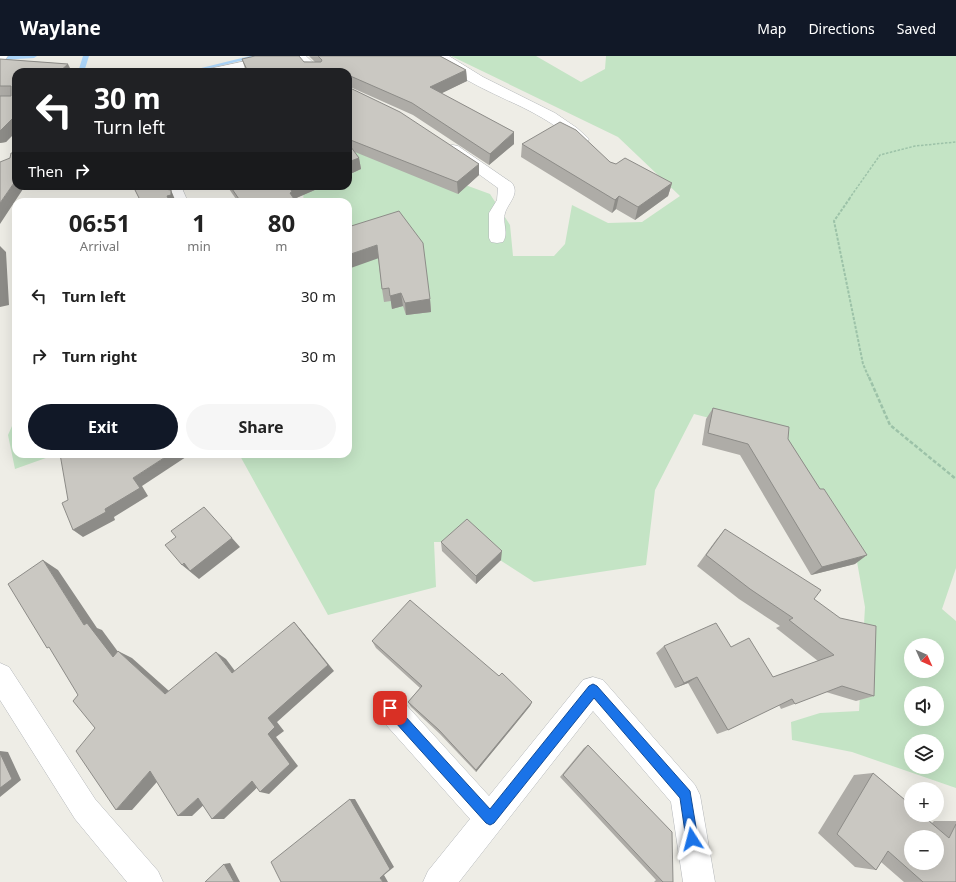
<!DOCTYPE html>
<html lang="en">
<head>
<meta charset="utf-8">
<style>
	:root { --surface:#fff; --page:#f6f6f6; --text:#222; --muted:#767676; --accent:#111827 }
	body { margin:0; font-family:"Noto Sans",sans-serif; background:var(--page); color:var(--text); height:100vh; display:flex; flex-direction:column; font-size:15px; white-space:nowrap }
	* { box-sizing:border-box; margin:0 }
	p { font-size:13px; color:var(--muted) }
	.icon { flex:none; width:22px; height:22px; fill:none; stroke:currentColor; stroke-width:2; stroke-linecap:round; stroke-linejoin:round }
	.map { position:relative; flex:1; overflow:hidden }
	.sheet { position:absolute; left:12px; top:142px; width:340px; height:260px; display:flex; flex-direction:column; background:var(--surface); border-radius:12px; box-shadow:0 4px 16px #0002 }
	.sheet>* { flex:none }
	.hud { position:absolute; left:12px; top:12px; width:340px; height:122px; border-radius:12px; box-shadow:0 4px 16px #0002; background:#202124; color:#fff; overflow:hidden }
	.needle { width:26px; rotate:135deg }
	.fabs { position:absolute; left:904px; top:582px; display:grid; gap:8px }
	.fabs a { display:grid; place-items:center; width:40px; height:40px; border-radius:50%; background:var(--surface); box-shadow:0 4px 16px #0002; font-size:20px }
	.pin { position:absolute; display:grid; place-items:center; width:34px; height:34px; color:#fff; margin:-17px; border-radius:8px; box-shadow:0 2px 6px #0006 }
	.me { position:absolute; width:44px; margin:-22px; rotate:351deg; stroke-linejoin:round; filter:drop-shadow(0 0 3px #0008) }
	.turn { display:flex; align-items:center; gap:14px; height:84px; padding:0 16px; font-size:18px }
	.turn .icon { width:52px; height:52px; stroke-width:2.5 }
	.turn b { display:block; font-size:28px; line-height:34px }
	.then { display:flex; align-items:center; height:38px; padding:0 16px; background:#0003; gap:8px; font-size:15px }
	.eta { display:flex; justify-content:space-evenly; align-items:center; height:68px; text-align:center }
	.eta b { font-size:24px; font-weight:700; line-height:28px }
	.action { display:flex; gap:8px; margin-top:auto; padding:8px 16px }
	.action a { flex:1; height:46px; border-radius:24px; background:var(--accent); color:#fff; font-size:16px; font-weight:700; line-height:46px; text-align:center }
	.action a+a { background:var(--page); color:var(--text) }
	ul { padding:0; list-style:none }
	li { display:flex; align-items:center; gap:12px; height:60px; padding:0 16px }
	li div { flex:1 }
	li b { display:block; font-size:15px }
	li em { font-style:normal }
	header { display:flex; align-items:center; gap:24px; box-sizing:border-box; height:56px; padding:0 20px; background:var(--accent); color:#fff }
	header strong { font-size:19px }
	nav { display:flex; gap:22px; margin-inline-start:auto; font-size:14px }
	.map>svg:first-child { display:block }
	.green { fill:#c4e4c5; fill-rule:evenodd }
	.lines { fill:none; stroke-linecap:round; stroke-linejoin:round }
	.stream { fill:#acd5f9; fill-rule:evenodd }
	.minor-casing { stroke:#b3b6b9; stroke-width:1 }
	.path-far2 { stroke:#9cc2a8; stroke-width:1.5; stroke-dasharray:2.5 1.5; stroke-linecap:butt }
	.path-far1 { stroke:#9cc2a8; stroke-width:2; stroke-dasharray:3 1.5; stroke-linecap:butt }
	.path { stroke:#9cc2a8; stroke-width:2.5; stroke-dasharray:4 2; stroke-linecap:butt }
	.minor { fill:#fff; fill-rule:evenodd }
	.wall { fill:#aeaca7 }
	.shaded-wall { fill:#8d8c88 }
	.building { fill:#cac8c2; stroke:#8d8c88; fill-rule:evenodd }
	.route { fill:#1a73e8; stroke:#114b97 }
</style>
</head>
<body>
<header>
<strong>Waylane</strong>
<nav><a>Map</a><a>Directions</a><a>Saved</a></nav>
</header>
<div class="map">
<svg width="956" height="826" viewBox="0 0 956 826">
	<rect width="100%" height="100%" fill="#eeede6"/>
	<!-- green -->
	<path class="green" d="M 451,0 L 536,0 L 581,26 L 605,13 L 606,0 L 956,0 L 956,512 L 942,553 L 956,565 L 956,732 L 852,696 L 792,684 L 791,666 L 820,657 L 859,655 L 865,551 L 856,500 L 782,381 L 694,358 L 655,434 L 646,509 L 534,526 L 472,486 L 434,486 L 436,531 L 328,559 L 239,398 L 348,398 L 348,146 L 304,146 L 303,138 L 297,130 L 348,130 L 348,86 L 490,138 L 510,169 L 513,200 L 554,200 L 565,188 L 572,149 L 608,167 L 642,166 L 680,140 L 618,81 ZM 911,589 L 937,589 L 937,615 L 911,615 ZM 911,637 L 937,637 L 937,663 L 911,663 ZM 911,685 L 937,685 L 937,711 L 911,711 Z
		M 16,361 L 16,398 L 57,398 L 15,413 L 8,379 Z"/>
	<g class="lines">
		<!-- stream -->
		<path class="stream" d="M 0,0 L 37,0 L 34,2 L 0,4 Z
			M 83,0 L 89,0 L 84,16 L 78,16 Z
			M 250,0 L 260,0 L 195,16 L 185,16 Z"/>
		<!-- minor casing -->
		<g class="minor-casing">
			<path id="minor" d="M 0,0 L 8,0 L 4,5 L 0,6 Z
				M 268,0 L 291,0 L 289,3 L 231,16 L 207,16 L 209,13 Z
				M 293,0 L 306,0 L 323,16 L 308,16 Z
				M 435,0 L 449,0 L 483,21 L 555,57 L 577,72 L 589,83 L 587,86 L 582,87 L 577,86 C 560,72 542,61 522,51 C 501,41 447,18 435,0 Z
				M 453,89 L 458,90 L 512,127 C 520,138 508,147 505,157 C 502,166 509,177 503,186 L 497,187 L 491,186 L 489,182 L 489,157 L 497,144 L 498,132 L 448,96 L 446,93 L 448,90 Z
				M 165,130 L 181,130 L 188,146 L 172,146 Z
				M 0,607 L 9,611 L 95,743 L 158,815 L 163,826 L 127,826 L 75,763 L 0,644 Z
				M 593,621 L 603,624 L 695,729 L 700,739 L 715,826 L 683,826 L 671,746 L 593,655 L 459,826 L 423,826 L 428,815 L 470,763 L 380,662 L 376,652 L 380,642 L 390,638 L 400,642 L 489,740 L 583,624 Z"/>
		</g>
		<!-- path-far2 -->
		<path class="path-far2" d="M 849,143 L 880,99 L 915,90 L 956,86"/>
		<!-- path-far1 -->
		<path class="path-far1" d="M 850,142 L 834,165 L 863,308 L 869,322"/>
		<!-- path -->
		<path class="path" d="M 869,321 L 890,369 L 956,423"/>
		<!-- minor -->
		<use href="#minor" class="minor"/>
	</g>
	<!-- wall -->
	<path class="wall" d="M 309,0 L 440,0 L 466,14 L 467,25 L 441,37 L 514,88 L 489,109 L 413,59 L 348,30 L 348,16 L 246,16 L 242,3 L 315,6 Z
		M 0,3 L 68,8 L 6,86 L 0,87 Z
		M 348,31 L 479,108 L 479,119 L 458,138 L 355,96 L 359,102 L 361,113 L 348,119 Z
		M 522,88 L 610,106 L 672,127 L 668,140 L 635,164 L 616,153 L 612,157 L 521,101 Z
		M 227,130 L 324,130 L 294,143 L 296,146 L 238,146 Z
		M 348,171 L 430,243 L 431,256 L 406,259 L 403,250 L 392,253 L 391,245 L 384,246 L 382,233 L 378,202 Z
		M 713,352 L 788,383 L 820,433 L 855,508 L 811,519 L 740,399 L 702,389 L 706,363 Z
		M 725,473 L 814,543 L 874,640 L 856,645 L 826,636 L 781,653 L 779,649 L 728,674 L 717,678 L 688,627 L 675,632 L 656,597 L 664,590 L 731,591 L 773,621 L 818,605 L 776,572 L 780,570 L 739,543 L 697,510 L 716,484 Z
		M 441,486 L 501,504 L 476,528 L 442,495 Z
		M 372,585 L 499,620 L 532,646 L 530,650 L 476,716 L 440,678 L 411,651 L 408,646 L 420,632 L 376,592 Z
		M 588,689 L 673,826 L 654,826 L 656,824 L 560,721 L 584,692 Z
		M 873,717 L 932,767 L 934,765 L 956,765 L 956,826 L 904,826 L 881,806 L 876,814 L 855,811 L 818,777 L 854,719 Z"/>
	<!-- shaded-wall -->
	<path class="shaded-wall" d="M 68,8 L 72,16 L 59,16 Z
		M 466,14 L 467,25 L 430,43 L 430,31 Z
		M 16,59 L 16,76 L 6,86 L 0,87 L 0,75 Z
		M 514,76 L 514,88 L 489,109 L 490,98 Z
		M 359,102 L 361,113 L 348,119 L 348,106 Z
		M 479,108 L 479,119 L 458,138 L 457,126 Z
		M 16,124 L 16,130 L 25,130 L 0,168 L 0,147 Z
		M 672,127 L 668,140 L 635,164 L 638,151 Z
		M 163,130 L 164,130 L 164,131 L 168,140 L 171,134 L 176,146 L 169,146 Z
		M 295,130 L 324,130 L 294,143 L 290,137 L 290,132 Z
		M 619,140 L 616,153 L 612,157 L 615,144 Z
		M 377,189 L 379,202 L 348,213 L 348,199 Z
		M 0,190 L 6,196 L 9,249 L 0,251 Z
		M 401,237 L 403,250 L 392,253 L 390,240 Z
		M 430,243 L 431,256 L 406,259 L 405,247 Z
		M 170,398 L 183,398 L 186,401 L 142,430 L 148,440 L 114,461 L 115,464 L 83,481 L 73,474 L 105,453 L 133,422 Z
		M 232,482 L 240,491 L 199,523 L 182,509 Z
		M 502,495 L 501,504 L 476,528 L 476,520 Z
		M 867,499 L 855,508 L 811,519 L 822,511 Z
		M 43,504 L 58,514 L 97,572 L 102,574 L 127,608 L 113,601 L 84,569 Z
		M 294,566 L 301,574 L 334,615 L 277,666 L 284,675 L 276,681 L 298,710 L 269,738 L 260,736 L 268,678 L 268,662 Z
		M 118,595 L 132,602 L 178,643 L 165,638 Z
		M 216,596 L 226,603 L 241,623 L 232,617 Z
		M 697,621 L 688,627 L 675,632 L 684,627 Z
		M 532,646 L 530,650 L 476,716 L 476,714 Z
		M 0,695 L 8,696 L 21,724 L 0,741 Z
		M 150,715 L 164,718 L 132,754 L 116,754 Z
		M 252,725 L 262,727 L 224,763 L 212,763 Z
		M 198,742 L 210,743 L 192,760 L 178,760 Z
		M 350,743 L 355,743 L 394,811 L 384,819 L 388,826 L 383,826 L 380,822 Z
		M 230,807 L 240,826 L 234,826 L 224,808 Z"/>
	<!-- building -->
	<path class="building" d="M 255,0 L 299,0 L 304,6 L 321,6 L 322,4 L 318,0 L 440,0 L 466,14 L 430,31 L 514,76 L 490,98 L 412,47 L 348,19 L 348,16 L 248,16 L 242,3 Z
		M 0,3 L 68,8 L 59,16 L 16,16 L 16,59 L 0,75 L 0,40 L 11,40 L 11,30 L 0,30 Z
		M 348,31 L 400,56 L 479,108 L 457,126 L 348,83 Z
		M 560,66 L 576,74 L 610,106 L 616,108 L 625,102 L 672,127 L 638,151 L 619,140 L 615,144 L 522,88 Z
		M 348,87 L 359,102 L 348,106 Z
		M 16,96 L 16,124 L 0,147 L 0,106 L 10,102 L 11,97 L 14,97 Z
		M 133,130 L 163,130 L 164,133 L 171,134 L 171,139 L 167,140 L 170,146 L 141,146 Z
		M 230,130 L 295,130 L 290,132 L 292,136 L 290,137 L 296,146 L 241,146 Z
		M 399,155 L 423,187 L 430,243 L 405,247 L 401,237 L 390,240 L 389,232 L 382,233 L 377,189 L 348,199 L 348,171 Z
		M 713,352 L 789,371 L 788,383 L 820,433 L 824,433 L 867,499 L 822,511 L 748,388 L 708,377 Z
		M 60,398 L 102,398 L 103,400 L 105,398 L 170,398 L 133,422 L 140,432 L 105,453 L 106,456 L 73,474 L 62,447 L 68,444 Z
		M 204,451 L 232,482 L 190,515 L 184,507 L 182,509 L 165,489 L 176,481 L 171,475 Z
		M 467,463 L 502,495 L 476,520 L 441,486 Z
		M 725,473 L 821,534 L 814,543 L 840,562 L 876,570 L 874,640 L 842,630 L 795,648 L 792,643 L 728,674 L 697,621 L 684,627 L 664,590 L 716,567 L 731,591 L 749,582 L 773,621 L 834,599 L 789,564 L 793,562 L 750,533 L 706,499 Z
		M 43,504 L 84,569 L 87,567 L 113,601 L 118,595 L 165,638 L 216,596 L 232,617 L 294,566 L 328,609 L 268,662 L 275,671 L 268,678 L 290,708 L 260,736 L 252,725 L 212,763 L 198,742 L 178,760 L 150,715 L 116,754 L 76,695 L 95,672 L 73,645 L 78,639 L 49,591 L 47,592 L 8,528 Z
		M 410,544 L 499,620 L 502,617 L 532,646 L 476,714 L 439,674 L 408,646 L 422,630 L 372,585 Z
		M 588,689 L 672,776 L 673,826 L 663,826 L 563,719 Z
		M 0,697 L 12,723 L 0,732 Z
		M 873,717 L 911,749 L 911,759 L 922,759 L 949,782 L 956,768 L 956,826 L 923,826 L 888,795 L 876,814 L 837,778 ZM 911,781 L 937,781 L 937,807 L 911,807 Z
		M 350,743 L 390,813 L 380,822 L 383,826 L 281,826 L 271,806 Z
		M 224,808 L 234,826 L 205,826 Z"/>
	<!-- route -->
	<path class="route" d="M 593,628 L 597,630 L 690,735 L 698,783 L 697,787 L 692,789 L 688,787 L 686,783 L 680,742 L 594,642 L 494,767 L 490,769 L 486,767 L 386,656 L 384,652 L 386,648 L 390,646 L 394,648 L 490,753 L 589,630 Z"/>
</svg>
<div class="fabs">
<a><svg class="needle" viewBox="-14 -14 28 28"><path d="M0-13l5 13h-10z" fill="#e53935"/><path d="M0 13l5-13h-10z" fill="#767676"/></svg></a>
<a><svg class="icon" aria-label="sound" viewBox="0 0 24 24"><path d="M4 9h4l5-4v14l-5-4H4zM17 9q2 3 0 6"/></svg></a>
<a><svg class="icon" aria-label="layers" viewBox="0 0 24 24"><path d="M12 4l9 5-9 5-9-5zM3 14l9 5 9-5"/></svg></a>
<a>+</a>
<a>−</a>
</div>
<div class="pin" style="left:390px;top:652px;background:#d93025"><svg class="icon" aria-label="arrive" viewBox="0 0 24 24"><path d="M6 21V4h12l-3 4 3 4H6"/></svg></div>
<svg class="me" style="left:692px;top:783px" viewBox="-20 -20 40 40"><path d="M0-17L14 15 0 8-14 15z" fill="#1a73e8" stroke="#fff" stroke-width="4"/></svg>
<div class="hud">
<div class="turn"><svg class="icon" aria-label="left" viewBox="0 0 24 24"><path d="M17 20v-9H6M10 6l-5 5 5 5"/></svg><div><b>30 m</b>Turn left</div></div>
<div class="then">Then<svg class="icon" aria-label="right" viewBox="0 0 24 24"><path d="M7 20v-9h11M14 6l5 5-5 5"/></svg></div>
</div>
<section class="sheet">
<div class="eta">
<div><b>06:51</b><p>Arrival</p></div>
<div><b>1</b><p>min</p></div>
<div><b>80</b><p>m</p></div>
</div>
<ul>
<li><svg class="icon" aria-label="left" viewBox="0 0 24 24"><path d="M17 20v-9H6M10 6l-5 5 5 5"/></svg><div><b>Turn left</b></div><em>30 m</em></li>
<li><svg class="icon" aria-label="right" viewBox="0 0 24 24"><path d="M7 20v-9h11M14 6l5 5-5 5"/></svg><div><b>Turn right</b></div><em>30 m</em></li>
</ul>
<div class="action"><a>Exit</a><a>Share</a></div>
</section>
</div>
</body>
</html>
